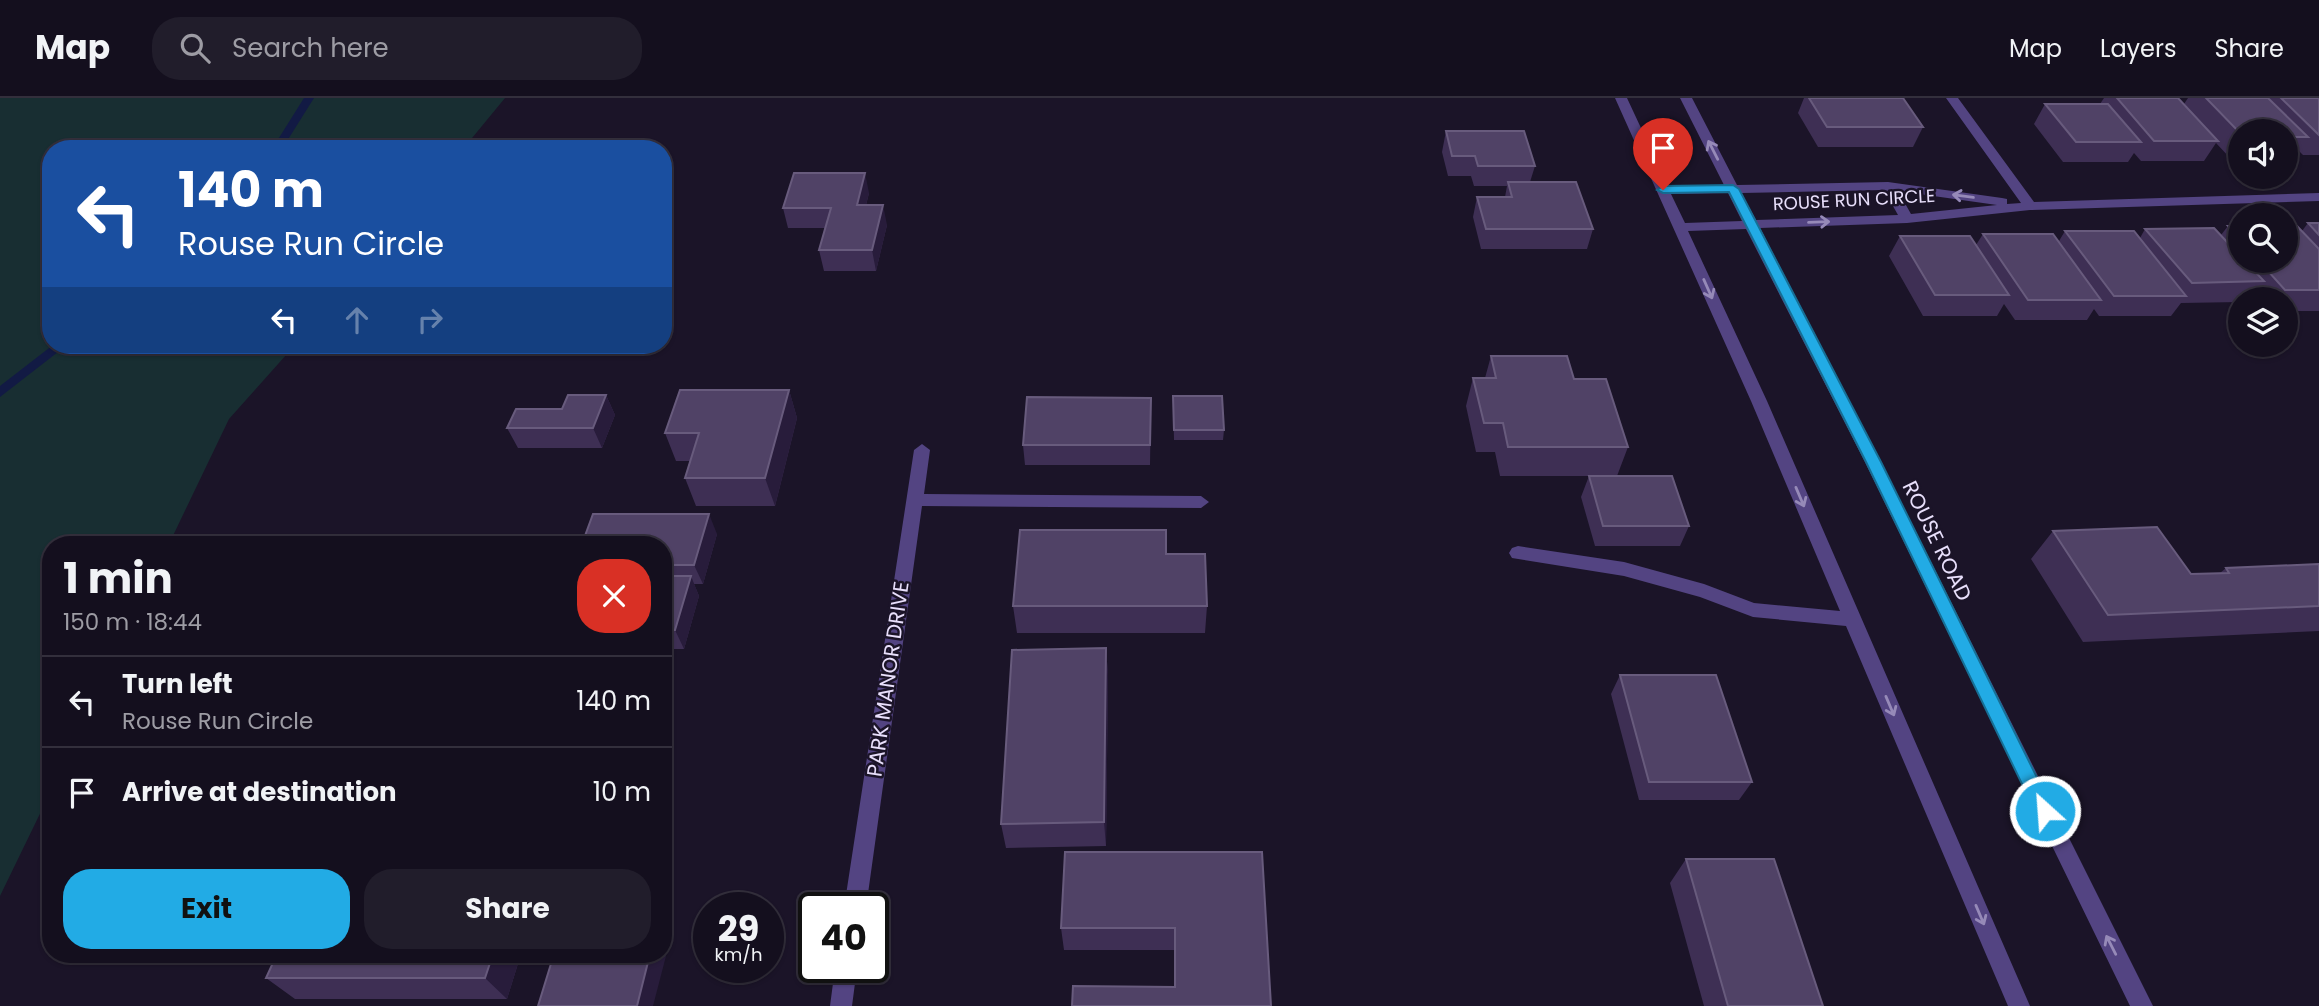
<!DOCTYPE html>
<html lang="en">
<head>
<meta charset="utf-8">
<style>
	:root { --surface:#140f1e; --page:#211d2b; --text:#f1f3f6; --muted:#9d9ca4; --line:#332f3c; --accent:#22abe5 }
	body { margin:0; font-family:Poppins,sans-serif; background:var(--page); color:var(--text); height:100vh; display:flex; flex-direction:column; font-size:26px; white-space:nowrap }
	* { box-sizing:border-box; margin:0 }
	p { font-size:23px; color:var(--muted) }
	.icon { flex:none; width:38px; height:38px; fill:none; stroke:currentColor; stroke-width:2; stroke-linecap:round; stroke-linejoin:round }
	.map { position:relative; flex:1; overflow:hidden }
	.panel { position:absolute; left:42px; top:438px; width:630px; height:427px; display:flex; flex-direction:column; background:var(--surface); border-radius:28px; box-shadow:0 2px 5px #0004,0 0 0 2px var(--line) }
	.panel>* { flex:none }
	.hud { position:absolute; left:42px; top:42px; width:630px; height:214px; border-radius:28px; box-shadow:0 2px 5px #0004,0 0 0 2px var(--line); background:#1a4fa0; color:#fff; overflow:hidden }
	.fabs { position:absolute; left:2228px; top:21px; display:grid; gap:14px }
	.fabs a { display:grid; place-items:center; width:70px; height:70px; border-radius:50%; background:var(--surface); box-shadow:0 2px 5px #0004,0 0 0 2px var(--line); font-size:35px }
	.speed { position:absolute; left:693px; top:794px; display:flex; gap:14px; font-size:35px; font-weight:700; text-align:center }
	.speed>* { display:grid; place-content:center; width:91px; height:91px; border-radius:50%; background:var(--surface); box-shadow:0 2px 5px #0004,0 0 0 2px var(--line); line-height:1 }
	.speed small { font-size:18px; font-weight:400 }
	.speed .limit { border:4px solid #111; border-radius:10px; background:#fff; color:#111 }
	.pin { position:absolute; display:grid; place-items:center; width:60px; height:60px; color:#fff; margin:-72px -30px; border-radius:50% 50% 50% 0; rotate:-45deg; box-shadow:0 0 7px #0007 }
	.pin .icon { rotate:45deg }
	.me { position:absolute; width:77px; margin:-38px; rotate:334deg; stroke-linejoin:round; filter:drop-shadow(0 0 5px #0008) }
	.turn { display:flex; align-items:center; gap:24px; height:147px; padding:0 21px; font-size:32px }
	.turn .icon { width:91px; height:91px; stroke-width:2.5 }
	.turn b { display:block; font-size:49px; line-height:60px }
	.lanes { display:flex; align-items:center; height:66px; padding:0 21px; background:#0003; justify-content:center; gap:35px; direction:ltr }
	.lanes .off { opacity:.35 }
	.round { display:grid; place-items:center; flex:none; width:74px; height:74px; border-radius:28px; background:var(--page) }
	.summary { display:flex; align-items:center; justify-content:space-between; height:119px; padding:0 21px }
	h1 { font-size:42px; font-weight:700; line-height:52px }
	.cta { display:flex; gap:14px; margin-top:auto; padding:14px 21px }
	.cta a { flex:1; height:80px; border-radius:28px; background:var(--accent); color:#111; font-size:28px; font-weight:700; line-height:80px; text-align:center }
	.cta a+a { background:var(--page); color:var(--text) }
	ul { padding:0; list-style:none }
	li { display:flex; align-items:center; gap:21px; height:91px; padding:0 21px; border-top:2px solid var(--line) }
	li div { flex:1 }
	li b { display:block; font-size:26px }
	li em { font-style:normal }
	header { display:flex; align-items:center; gap:42px; box-sizing:border-box; height:98px; padding:0 35px; background:var(--surface); border-bottom:2px solid var(--line) }
	header strong { font-size:33px }
	nav { display:flex; gap:38px; margin-inline-start:auto; font-size:24px }
	.search { width:490px; height:63px; background:var(--page); display:flex; align-items:center; gap:18px; box-sizing:border-box; padding:0 24px; border-radius:28px; color:var(--muted); font-size:26px }
	.map>svg:first-child { display:block }
	.green { fill:#182e32 }
	.lines { fill:none; stroke-linecap:round; stroke-linejoin:round }
	.stream { fill:#121a44; fill-rule:evenodd }
	.minor { fill:#534482; fill-rule:evenodd }
	.wall { fill:#3e2f54 }
	.shaded-wall { fill:#281c3b }
	.building { fill:#504266; stroke:#685b7d; stroke-width:2 }
	.oneway { stroke:#968ab8 }
	.route { fill:#22abe5; stroke:#166f95; stroke-width:2 }
	.labels { text-anchor:middle; stroke-width:5; stroke-linejoin:round; paint-order:stroke }
	.far-street-label { font-size:18px; fill:#e8dffb; stroke:#1b1428 }
	.street-label { font-size:21px; fill:#e8dffb; stroke:#1b1428 }
</style>
</head>
<body>
<header>
<strong>Map</strong>
<div class="search"><svg class="icon" aria-label="search" viewBox="0 0 24 24"><circle cx="10" cy="10" r="6"/><path d="M15 15l6 6"/></svg>Search here</div>
<nav><a>Map</a><a>Layers</a><a>Share</a></nav>
</header>
<div class="map">
<svg width="2319" height="908" viewBox="0 0 2319 908">
	<rect width="100%" height="100%" fill="#1b1428"/>
	<!-- green -->
	<path class="green" d="M 0,0 L 505,0 L 463,51 L 51,51 L 51,247 L 295,247 L 229,321 L 169,446 L 51,446 L 51,693 L 0,798 Z"/>
	<g class="lines">
		<!-- stream -->
		<path class="stream" d="M 304,0 L 314,0 L 282,51 L 272,51 Z
			M 53,247 L 67,247 L 0,299 L 0,288 Z"/>
		<!-- minor -->
		<path class="minor" d="M 1615,0 L 1627,0 L 1668,88 L 1724,87 L 1680,0 L 1692,0 L 1737,87 L 1888,84 L 2002,100 L 2007,101 L 2007,106 L 2021,105 L 1946,0 L 1958,0 L 2034,104 L 2319,95 L 2319,103 L 2030,112 L 1907,125 L 1760,130 L 1881,364 L 2153,908 L 2130,908 L 1865,364 L 1746,131 L 1688,133 L 1767,303 L 2030,908 L 2008,908 L 1846,528 L 1753,519 L 1700,499 L 1624,478 L 1512,460 L 1509,455 L 1512,450 L 1518,448 L 1624,464 L 1704,486 L 1754,505 L 1840,513 L 1751,303 ZM 1884,92 L 1898,117 L 1756,122 L 1741,95 ZM 1898,93 L 1997,107 L 1911,116 ZM 1728,95 L 1742,123 L 1685,125 L 1671,96 Z
			M 922,346 L 930,352 L 924,396 L 1201,398 L 1209,404 L 1201,410 L 922,408 L 866,810 L 844,810 L 914,352 Z
			M 835,870 L 857,870 L 852,908 L 830,908 Z"/>
	</g>
	<!-- wall -->
	<path class="wall" d="M 1804,0 L 1903,0 L 1923,29 L 1913,49 L 1818,49 L 1798,15 Z
		M 2104,0 L 2178,0 L 2184,6 L 2188,0 L 2319,0 L 2319,57 L 2303,57 L 2298,52 L 2292,60 L 2286,60 L 2286,33 L 2240,33 L 2240,60 L 2230,60 L 2216,45 L 2204,63 L 2141,63 L 2134,55 L 2128,64 L 2063,64 L 2034,26 L 2045,6 L 2100,6 Z
		M 1446,33 L 1535,68 L 1530,84 L 1593,131 L 1587,151 L 1481,151 L 1473,119 L 1477,99 L 1505,99 L 1507,88 L 1474,88 L 1471,78 L 1448,78 L 1442,54 Z
		M 869,95 L 866,107 L 887,127 L 876,173 L 824,173 L 819,152 L 825,130 L 788,130 L 783,110 Z
		M 2308,125 L 2319,125 L 2319,213 L 2286,213 L 2286,201 L 2258,201 L 2253,196 L 2249,201 L 2240,201 L 2240,204 L 2181,205 L 2171,218 L 2099,218 L 2094,211 L 2087,222 L 2015,222 L 2004,206 L 1997,218 L 1923,218 L 1889,158 L 1900,138 L 1976,147 L 1983,136 L 2059,143 L 2065,133 L 2140,140 L 2145,131 L 2221,137 L 2228,128 L 2240,128 L 2240,163 L 2286,163 L 2302,133 Z
		M 1491,258 L 1574,281 L 1628,349 L 1617,378 L 1500,378 L 1495,354 L 1476,354 L 1466,308 L 1473,280 L 1485,280 Z
		M 789,292 L 797,320 L 775,408 L 696,408 L 685,380 L 690,363 L 676,363 L 665,335 Z
		M 606,297 L 615,317 L 602,350 L 518,350 L 507,330 Z
		M 1173,298 L 1224,332 L 1223,342 L 1174,342 Z
		M 1151,300 L 1150,367 L 1025,367 L 1023,347 Z
		M 1589,378 L 1689,428 L 1680,448 L 1595,448 L 1581,399 Z
		M 2053,433 L 2191,476 L 2220,475 L 2226,470 L 2319,466 L 2319,533 L 2083,544 L 2031,461 Z
		M 717,436 L 703,486 L 694,486 L 699,498 L 684,551 L 663,551 L 663,446 Z
		M 1166,456 L 1207,508 L 1205,535 L 1017,535 L 1013,508 Z
		M 1106,550 L 1108,577 L 1106,748 L 1006,750 L 1001,726 Z
		M 1620,577 L 1752,684 L 1739,702 L 1639,702 L 1611,596 Z
		M 1262,754 L 1175,889 L 1174,852 L 1064,852 L 1061,830 Z
		M 1686,761 L 1823,908 L 1704,908 L 1670,785 Z
		M 521,856 L 507,901 L 295,901 L 266,880 Z"/>
	<!-- shaded-wall -->
	<path class="shaded-wall" d="M 865,75 L 869,95 L 861,127 L 857,107 Z
		M 883,107 L 887,127 L 876,173 L 872,152 Z
		M 789,292 L 797,320 L 775,408 L 765,380 Z
		M 606,297 L 615,317 L 602,350 L 593,330 Z
		M 709,416 L 717,436 L 703,486 L 694,467 Z
		M 691,478 L 699,498 L 684,551 L 675,532 Z
		M 1106,550 L 1108,577 L 1106,748 L 1104,724 Z
		M 663,854 L 666,858 L 653,908 L 637,908 L 650,856 L 663,856 Z
		M 493,856 L 521,856 L 507,901 L 485,880 Z"/>
	<!-- building -->
	<path class="building" d="M 1809,0 L 1903,0 L 1923,29 L 1827,29 Z
		M 2117,0 L 2178,0 L 2218,43 L 2154,43 Z
		M 2206,0 L 2268,0 L 2308,39 L 2286,39 L 2286,33 L 2240,33 L 2240,35 Z
		M 2281,0 L 2319,0 L 2319,37 Z
		M 2045,6 L 2108,6 L 2141,44 L 2076,44 Z
		M 1446,33 L 1524,33 L 1535,68 L 1478,68 L 1475,58 L 1452,58 Z
		M 794,75 L 865,75 L 857,107 L 883,107 L 872,152 L 819,152 L 831,110 L 783,110 Z
		M 1508,84 L 1576,84 L 1593,131 L 1486,131 L 1477,99 L 1512,99 Z
		M 2308,125 L 2319,125 L 2319,137 Z
		M 2228,128 L 2240,128 L 2240,141 Z
		M 2286,128 L 2297,128 L 2319,151 L 2319,192 L 2285,192 L 2259,163 L 2286,163 Z
		M 2214,130 L 2240,158 L 2240,163 L 2245,163 L 2264,183 L 2192,185 L 2145,131 Z
		M 2065,133 L 2134,133 L 2186,198 L 2114,198 Z
		M 1983,136 L 2053,136 L 2101,202 L 2028,202 Z
		M 1900,138 L 1970,138 L 2009,197 L 1935,197 Z
		M 1491,258 L 1567,258 L 1574,281 L 1606,281 L 1628,349 L 1508,349 L 1503,325 L 1484,325 L 1473,280 L 1496,280 Z
		M 680,292 L 789,292 L 765,380 L 685,380 L 699,335 L 665,335 Z
		M 568,297 L 606,297 L 593,330 L 507,330 L 516,311 L 562,311 Z
		M 1173,298 L 1222,298 L 1224,332 L 1174,332 Z
		M 1027,299 L 1151,300 L 1150,347 L 1023,347 Z
		M 1589,378 L 1672,378 L 1689,428 L 1603,428 Z
		M 593,416 L 709,416 L 694,467 L 663,467 L 663,446 L 582,446 Z
		M 2157,429 L 2191,476 L 2229,475 L 2226,470 L 2319,466 L 2319,508 L 2108,517 L 2053,433 Z
		M 1020,432 L 1166,432 L 1166,456 L 1205,456 L 1207,508 L 1013,508 Z
		M 663,478 L 691,478 L 675,532 L 663,532 Z
		M 1106,550 L 1104,724 L 1001,726 L 1012,552 Z
		M 1620,577 L 1716,577 L 1752,684 L 1649,684 Z
		M 1065,754 L 1262,754 L 1271,908 L 1072,908 L 1073,888 L 1175,889 L 1175,830 L 1061,830 Z
		M 1686,761 L 1774,761 L 1823,908 L 1728,908 Z
		M 277,856 L 493,856 L 485,880 L 266,880 Z
		M 554,856 L 650,856 L 637,908 L 538,908 Z"/>
	<!-- one-way arrows -->
	<defs><path id="oneway-shaft" d="M-6 0H5M1.5-3L5.5 0L1.5 3" fill="none" stroke-width="1.6" stroke-linecap="round" stroke-linejoin="round" transform="scale(1.75)"/></defs>
	<g class="oneway">
		<use href="#oneway-shaft" transform="translate(1713 52) rotate(-117)"/>
		<use href="#oneway-shaft" transform="translate(1963 98) rotate(-172)"/>
		<use href="#oneway-shaft" transform="translate(1819 124) rotate(-2)"/>
		<use href="#oneway-shaft" transform="translate(1708 191) rotate(66)"/>
		<use href="#oneway-shaft" transform="translate(1800 399) rotate(67)"/>
		<use href="#oneway-shaft" transform="translate(1890 608) rotate(67)"/>
		<use href="#oneway-shaft" transform="translate(1980 817) rotate(67)"/>
		<use href="#oneway-shaft" transform="translate(2111 847) rotate(-117)"/>
	</g>
	<!-- route -->
	<path class="route" d="M 1733,87 L 1739,91 L 1881,364 L 2051,708 L 2054,713 L 2051,719 L 2038,719 L 1866,364 L 1729,94 L 1663,95 L 1657,92 L 1663,88 Z"/>
	<g class="labels">
		<!-- far-street labels -->
		<g class="far-street-label">
			<text transform="translate(1854 102) rotate(-3)" y="6">ROUSE RUN CIRCLE</text>
		</g>
		<!-- street labels -->
		<g class="street-label">
			<text transform="translate(1937 443) rotate(64)" y="7">ROUSE ROAD</text>
			<text transform="translate(888 581) rotate(-82)" y="7">PARK MANOR DRIVE</text>
		</g>
	</g>
</svg>
<div class="fabs">
<a><svg class="icon" aria-label="sound" viewBox="0 0 24 24"><path d="M4 9h4l5-4v14l-5-4H4zM17 9q2 3 0 6"/></svg></a>
<a><svg class="icon" aria-label="search" viewBox="0 0 24 24"><circle cx="10" cy="10" r="6"/><path d="M15 15l6 6"/></svg></a>
<a><svg class="icon" aria-label="layers" viewBox="0 0 24 24"><path d="M12 4l9 5-9 5-9-5zM3 14l9 5 9-5"/></svg></a>
</div>
<div class="speed"><div>29<small>km/h</small></div><div class="limit">40</div></div>
<div class="pin" style="left:1663px;top:92px;background:#d93025"><svg class="icon" aria-label="arrive" viewBox="0 0 24 24"><path d="M6 21V4h12l-3 4 3 4H6"/></svg></div>
<svg class="me" style="left:2045px;top:713px" viewBox="-20 -20 40 40"><circle r="17" fill="#22abe5" stroke="#fff" stroke-width="3"/><path d="M0-11L8 9 0 5-8 9z" fill="#fff"/></svg>
<div class="hud">
<div class="turn"><svg class="icon" aria-label="left" viewBox="0 0 24 24"><path d="M17 20v-9H6M10 6l-5 5 5 5"/></svg><div><b>140 m</b>Rouse Run Circle</div></div>
<div class="lanes"><svg class="icon" aria-label="left" viewBox="0 0 24 24"><path d="M17 20v-9H6M10 6l-5 5 5 5"/></svg><svg class="icon off" aria-label="ahead" viewBox="0 0 24 24"><path d="M12 20V5M6 11l6-6 6 6"/></svg><svg class="icon off" aria-label="right" viewBox="0 0 24 24"><path d="M7 20v-9h11M14 6l5 5-5 5"/></svg></div>
</div>
<section class="panel">
<div class="summary"><div><h1>1 min</h1><p>150 m · 18:44</p></div><a class="round" style="background:#d93025;color:#fff"><svg class="icon" aria-label="close" viewBox="0 0 24 24"><path d="M6 6l12 12M18 6L6 18"/></svg></a></div>
<ul>
<li><svg class="icon" aria-label="left" viewBox="0 0 24 24"><path d="M17 20v-9H6M10 6l-5 5 5 5"/></svg><div><b>Turn left</b><p>Rouse Run Circle</p></div><em>140 m</em></li>
<li><svg class="icon" aria-label="arrive" viewBox="0 0 24 24"><path d="M6 21V4h12l-3 4 3 4H6"/></svg><div><b>Arrive at destination</b></div><em>10 m</em></li>
</ul>
<div class="cta"><a>Exit</a><a>Share</a></div>
</section>
</div>
</body>
</html>
